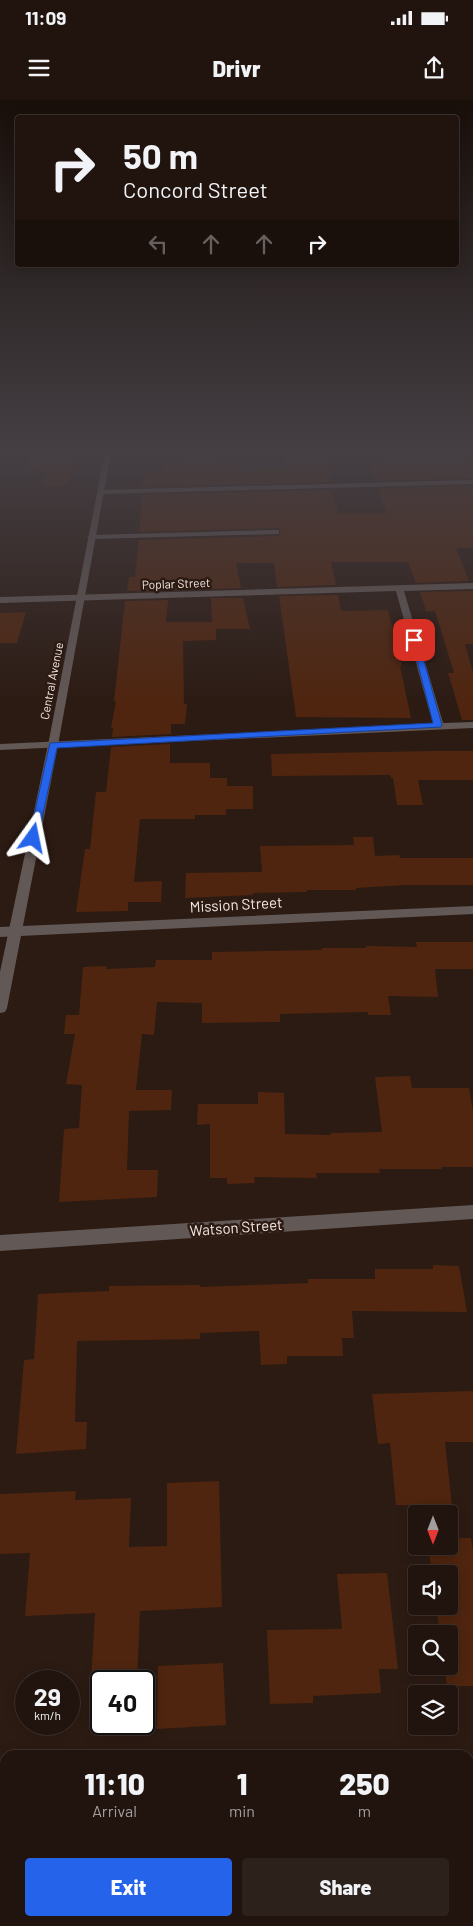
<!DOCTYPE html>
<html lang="en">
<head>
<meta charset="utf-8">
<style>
	:root { --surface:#21140e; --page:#2d211c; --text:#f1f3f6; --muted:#a29e9e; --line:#3e332e; --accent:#2563eb }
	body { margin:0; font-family:Barlow,sans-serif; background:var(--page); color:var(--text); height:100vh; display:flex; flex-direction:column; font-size:19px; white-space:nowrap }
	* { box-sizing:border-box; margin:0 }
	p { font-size:16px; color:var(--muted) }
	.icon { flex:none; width:28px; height:28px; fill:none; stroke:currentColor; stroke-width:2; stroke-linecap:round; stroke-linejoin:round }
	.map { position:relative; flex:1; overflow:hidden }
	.drawer { position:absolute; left:0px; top:1650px; width:474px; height:176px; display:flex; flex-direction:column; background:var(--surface); border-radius:15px 15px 0 0; box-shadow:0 2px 12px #0003,0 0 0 1px var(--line) }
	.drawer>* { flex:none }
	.guide { position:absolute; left:15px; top:15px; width:444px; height:152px; border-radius:5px; box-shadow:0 2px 12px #0003,0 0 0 1px var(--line); background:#21140e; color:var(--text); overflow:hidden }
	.needle { width:32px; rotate:180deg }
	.fabs { position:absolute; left:408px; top:1405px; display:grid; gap:10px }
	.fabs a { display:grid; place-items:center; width:50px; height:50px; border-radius:5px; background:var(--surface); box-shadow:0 2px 12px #0003,0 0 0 1px var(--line); font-size:25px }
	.speed { position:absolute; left:15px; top:1570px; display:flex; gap:10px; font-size:25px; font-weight:700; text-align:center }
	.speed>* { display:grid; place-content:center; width:65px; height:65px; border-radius:50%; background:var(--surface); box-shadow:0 2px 12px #0003,0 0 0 1px var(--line); line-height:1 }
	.speed small { font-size:12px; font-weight:400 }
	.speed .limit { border:2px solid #111; border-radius:8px; background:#fff; color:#111 }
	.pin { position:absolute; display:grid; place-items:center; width:42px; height:42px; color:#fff; margin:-21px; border-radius:10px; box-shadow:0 2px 8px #0006 }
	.me { position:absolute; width:55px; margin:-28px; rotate:12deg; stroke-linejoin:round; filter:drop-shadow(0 0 4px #0008) }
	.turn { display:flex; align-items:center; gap:18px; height:105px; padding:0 25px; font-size:22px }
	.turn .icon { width:65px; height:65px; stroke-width:2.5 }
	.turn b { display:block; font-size:35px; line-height:42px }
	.lanes { display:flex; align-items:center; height:48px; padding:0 25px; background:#0003; justify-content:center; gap:25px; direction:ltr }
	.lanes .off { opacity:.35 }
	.eta { display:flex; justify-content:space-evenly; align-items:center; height:85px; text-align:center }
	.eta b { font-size:30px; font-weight:800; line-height:35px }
	.primary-button { display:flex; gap:10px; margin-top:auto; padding:10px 25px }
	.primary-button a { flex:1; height:58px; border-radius:5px; background:var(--accent); color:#fff; font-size:20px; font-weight:800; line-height:58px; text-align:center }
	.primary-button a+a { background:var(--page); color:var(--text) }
	.status { display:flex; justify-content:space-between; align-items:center; height:35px; padding:0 25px; background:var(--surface); direction:ltr }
	.status svg { height:14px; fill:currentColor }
	header { display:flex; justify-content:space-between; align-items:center; height:65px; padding:0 25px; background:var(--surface); font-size:22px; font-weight:800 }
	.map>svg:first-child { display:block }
	.building { fill:#4f250f }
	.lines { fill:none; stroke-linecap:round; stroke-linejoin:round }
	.minor { fill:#625856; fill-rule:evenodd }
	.tertiary { fill:#625856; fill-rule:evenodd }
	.route { fill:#2563eb; stroke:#184099 }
	.labels { text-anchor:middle; stroke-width:5; stroke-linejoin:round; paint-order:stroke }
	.far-street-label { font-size:12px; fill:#f4e7e1; stroke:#2c1b13 }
	.street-label { font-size:15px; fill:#f4e7e1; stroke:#2c1b13 }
</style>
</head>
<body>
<div class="status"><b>11:09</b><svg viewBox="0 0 49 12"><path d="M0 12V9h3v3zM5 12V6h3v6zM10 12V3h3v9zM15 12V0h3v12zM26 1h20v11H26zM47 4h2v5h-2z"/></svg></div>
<header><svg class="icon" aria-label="menu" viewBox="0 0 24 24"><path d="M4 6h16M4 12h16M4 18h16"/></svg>Drivr<svg class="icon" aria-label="share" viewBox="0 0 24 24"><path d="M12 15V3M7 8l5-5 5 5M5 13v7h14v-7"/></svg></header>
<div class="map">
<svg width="473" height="1826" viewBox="0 0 473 1826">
	<rect width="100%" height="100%" fill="#2c1b13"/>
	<!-- building -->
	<path class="building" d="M 185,347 L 212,347 L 214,364 L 241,364 L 241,369 L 285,369 L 282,347 L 319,347 L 320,352 L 327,352 L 330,382 L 143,387 L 144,370 L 164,370 L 164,364 L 185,363 Z
		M 387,347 L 420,347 L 425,358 L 469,358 L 473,369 L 473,378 L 376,381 L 369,360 L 391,359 Z
		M 32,348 L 78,348 L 67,386 L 42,386 L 47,371 L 24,371 Z
		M 473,386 L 473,448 L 456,448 L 469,481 L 416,483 L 408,462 L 331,462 L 336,485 L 277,487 L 274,463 L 236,463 L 241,488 L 210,489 L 210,485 L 169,485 L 168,490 L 127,491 L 129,477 L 135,477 L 139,440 L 279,436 L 281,434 L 279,428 L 139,432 L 142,395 L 332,390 L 338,413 L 386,413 L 378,388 Z
		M 473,491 L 473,544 L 465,544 L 473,572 L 473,620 L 462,620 L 448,573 L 454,573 L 435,511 L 426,511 L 420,492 Z
		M 338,495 L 341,511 L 388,510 L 402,566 L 400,566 L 411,618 L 296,617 L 279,496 Z
		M 211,498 L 243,498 L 250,529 L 216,529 L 216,540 L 183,541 L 184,604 L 187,604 L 185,624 L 171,624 L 171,634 L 112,637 L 113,628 L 111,628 L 116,601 L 114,601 L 125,501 L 168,500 L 166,522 L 212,522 Z
		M 26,512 L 17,543 L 0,543 L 0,513 Z
		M 170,644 L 170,663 L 210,663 L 210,678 L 227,678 L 227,686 L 253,686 L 253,709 L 226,709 L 226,715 L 195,715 L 195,719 L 140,719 L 134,782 L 162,781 L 161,802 L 128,802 L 128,811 L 76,812 L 85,749 L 90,749 L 96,692 L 106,692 L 111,647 Z
		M 434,651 L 473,651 L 473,680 L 418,680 L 423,705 L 397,705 L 393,678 L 391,678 L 390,675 L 272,676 L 271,654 Z
		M 353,737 L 373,737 L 375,756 L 399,755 L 400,758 L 473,758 L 473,785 L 406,785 L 356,788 L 356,790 L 307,790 L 307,792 L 253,793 L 253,795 L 185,798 L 186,773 L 262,772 L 260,746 L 354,745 Z
		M 416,842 L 473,842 L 473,869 L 435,869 L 438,897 L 388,896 L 391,915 L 368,915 L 368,912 L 280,914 L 280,922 L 202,923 L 202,903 L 157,902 L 154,935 L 142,934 L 136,990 L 172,990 L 171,1010 L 129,1011 L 127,1070 L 158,1070 L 157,1097 L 59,1102 L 64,1029 L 79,1028 L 82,985 L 66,984 L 75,934 L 64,934 L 66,915 L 79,915 L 83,867 L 106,866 L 106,869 L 155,867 L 156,860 L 212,860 L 212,852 L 322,850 L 322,848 L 366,848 L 366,846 L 417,847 Z
		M 410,976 L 412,988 L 469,988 L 473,1012 L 473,1067 L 442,1067 L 442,1069 L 379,1069 L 380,1073 L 316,1073 L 317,1078 L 254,1077 L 255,1083 L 227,1084 L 227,1078 L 210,1078 L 210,1024 L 197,1025 L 198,1004 L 258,1004 L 258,992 L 284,993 L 285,1034 L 331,1035 L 331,1033 L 382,1032 L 375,977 Z
		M 433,1165 L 459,1166 L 467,1212 L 352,1211 L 354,1238 L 342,1238 L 343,1256 L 287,1256 L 287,1264 L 261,1265 L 259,1231 L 200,1233 L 200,1239 L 77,1241 L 75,1322 L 87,1322 L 86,1349 L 16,1354 L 24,1260 L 34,1259 L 38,1194 L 109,1191 L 109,1186 L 200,1185 L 200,1187 L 308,1183 L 308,1179 L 375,1179 L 375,1169 L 433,1169 Z
		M 473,1291 L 473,1342 L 445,1342 L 452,1406 L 396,1405 L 390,1343 L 378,1344 L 372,1294 Z
		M 219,1381 L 222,1507 L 140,1511 L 137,1581 L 91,1581 L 95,1513 L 25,1516 L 30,1453 L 0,1454 L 0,1394 L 76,1391 L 75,1400 L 131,1398 L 129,1447 L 167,1446 L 167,1383 Z
		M 449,1438 L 471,1438 L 473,1451 L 473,1586 L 447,1586 L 444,1566 L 449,1566 L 449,1534 L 440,1534 L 436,1506 L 449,1506 L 449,1474 L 432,1474 L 428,1446 L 449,1446 Z
		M 387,1473 L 398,1569 L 379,1569 L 381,1593 L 313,1596 L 313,1603 L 270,1604 L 267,1530 L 342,1529 L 337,1474 Z
		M 223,1563 L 226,1625 L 157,1629 L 158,1566 Z"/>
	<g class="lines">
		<!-- minor -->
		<path class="minor" d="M 473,380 L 473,384 L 102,394 L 98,392 L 102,390 Z
			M 276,430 L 279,430 L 279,434 L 91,439 L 87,437 L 91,435 Z
			M 473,483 L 473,489 L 404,491 L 443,623 L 473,622 L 473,628 L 0,650 L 0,644 L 433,624 L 396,491 L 0,503 L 0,497 Z
			M 473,806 L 473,814 L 0,837 L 0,827 Z
			M 473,1105 L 473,1119 L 0,1151 L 0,1135 Z
			M 473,1667 L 473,1691 L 469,1692 L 469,1669 Z
			M 5,1711 L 5,1735 L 0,1736 L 0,1712 Z"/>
		<!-- tertiary -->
		<path class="tertiary" d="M 106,347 L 112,347 L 58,645 L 7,908 L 5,912 L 0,913 L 0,872 L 48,645 Z"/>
	</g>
	<!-- sky -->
	<linearGradient id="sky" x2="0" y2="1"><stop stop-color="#180f0a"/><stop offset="0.58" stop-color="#453f44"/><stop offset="1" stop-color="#453f44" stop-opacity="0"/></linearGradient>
	<rect width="473" height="603" fill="url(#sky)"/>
	<!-- route -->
	<path class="route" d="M 411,538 L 418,540 L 442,625 L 441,627 L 57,648 L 38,738 L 33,742 L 29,738 L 50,643 L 433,623 Z"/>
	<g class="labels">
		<!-- far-street labels -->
		<g class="far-street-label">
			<text transform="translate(176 484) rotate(-2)" y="4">Poplar Street</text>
			<text transform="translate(52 581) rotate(-79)" y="4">Central Avenue</text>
		</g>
		<!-- street labels -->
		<g class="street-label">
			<text transform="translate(236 805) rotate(-3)" y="5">Mission Street</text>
			<text transform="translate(236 1128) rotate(-4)" y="5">Watson Street</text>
		</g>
	</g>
</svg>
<div class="fabs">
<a><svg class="needle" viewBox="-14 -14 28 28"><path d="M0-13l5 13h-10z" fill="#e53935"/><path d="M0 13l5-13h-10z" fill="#a29e9e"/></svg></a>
<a><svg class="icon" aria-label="sound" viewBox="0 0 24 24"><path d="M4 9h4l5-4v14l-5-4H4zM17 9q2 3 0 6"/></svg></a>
<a><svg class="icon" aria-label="search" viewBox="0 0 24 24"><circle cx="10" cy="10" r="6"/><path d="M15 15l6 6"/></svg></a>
<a><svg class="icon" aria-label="layers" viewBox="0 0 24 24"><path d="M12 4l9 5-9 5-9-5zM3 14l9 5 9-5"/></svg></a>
</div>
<div class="speed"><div>29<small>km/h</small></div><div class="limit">40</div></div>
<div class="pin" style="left:414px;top:540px;background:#d93025"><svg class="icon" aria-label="arrive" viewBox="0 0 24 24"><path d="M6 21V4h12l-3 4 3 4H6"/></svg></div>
<svg class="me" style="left:33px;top:738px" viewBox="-20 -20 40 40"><path d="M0-17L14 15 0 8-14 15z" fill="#2563eb" stroke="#fff" stroke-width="4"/></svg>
<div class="guide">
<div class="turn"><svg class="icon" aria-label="right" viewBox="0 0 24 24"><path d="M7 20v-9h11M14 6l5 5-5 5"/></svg><div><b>50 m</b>Concord Street</div></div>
<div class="lanes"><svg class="icon off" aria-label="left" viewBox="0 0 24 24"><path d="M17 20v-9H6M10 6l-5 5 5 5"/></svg><svg class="icon off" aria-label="ahead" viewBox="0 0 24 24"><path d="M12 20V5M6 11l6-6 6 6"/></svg><svg class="icon off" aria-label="ahead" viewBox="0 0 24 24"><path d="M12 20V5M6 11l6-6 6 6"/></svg><svg class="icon" aria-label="right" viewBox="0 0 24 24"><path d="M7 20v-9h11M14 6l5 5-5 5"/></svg></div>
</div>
<section class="drawer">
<div class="eta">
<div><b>11:10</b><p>Arrival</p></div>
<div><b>1</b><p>min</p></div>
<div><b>250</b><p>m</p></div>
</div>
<div class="primary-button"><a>Exit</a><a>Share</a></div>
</section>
</div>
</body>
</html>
